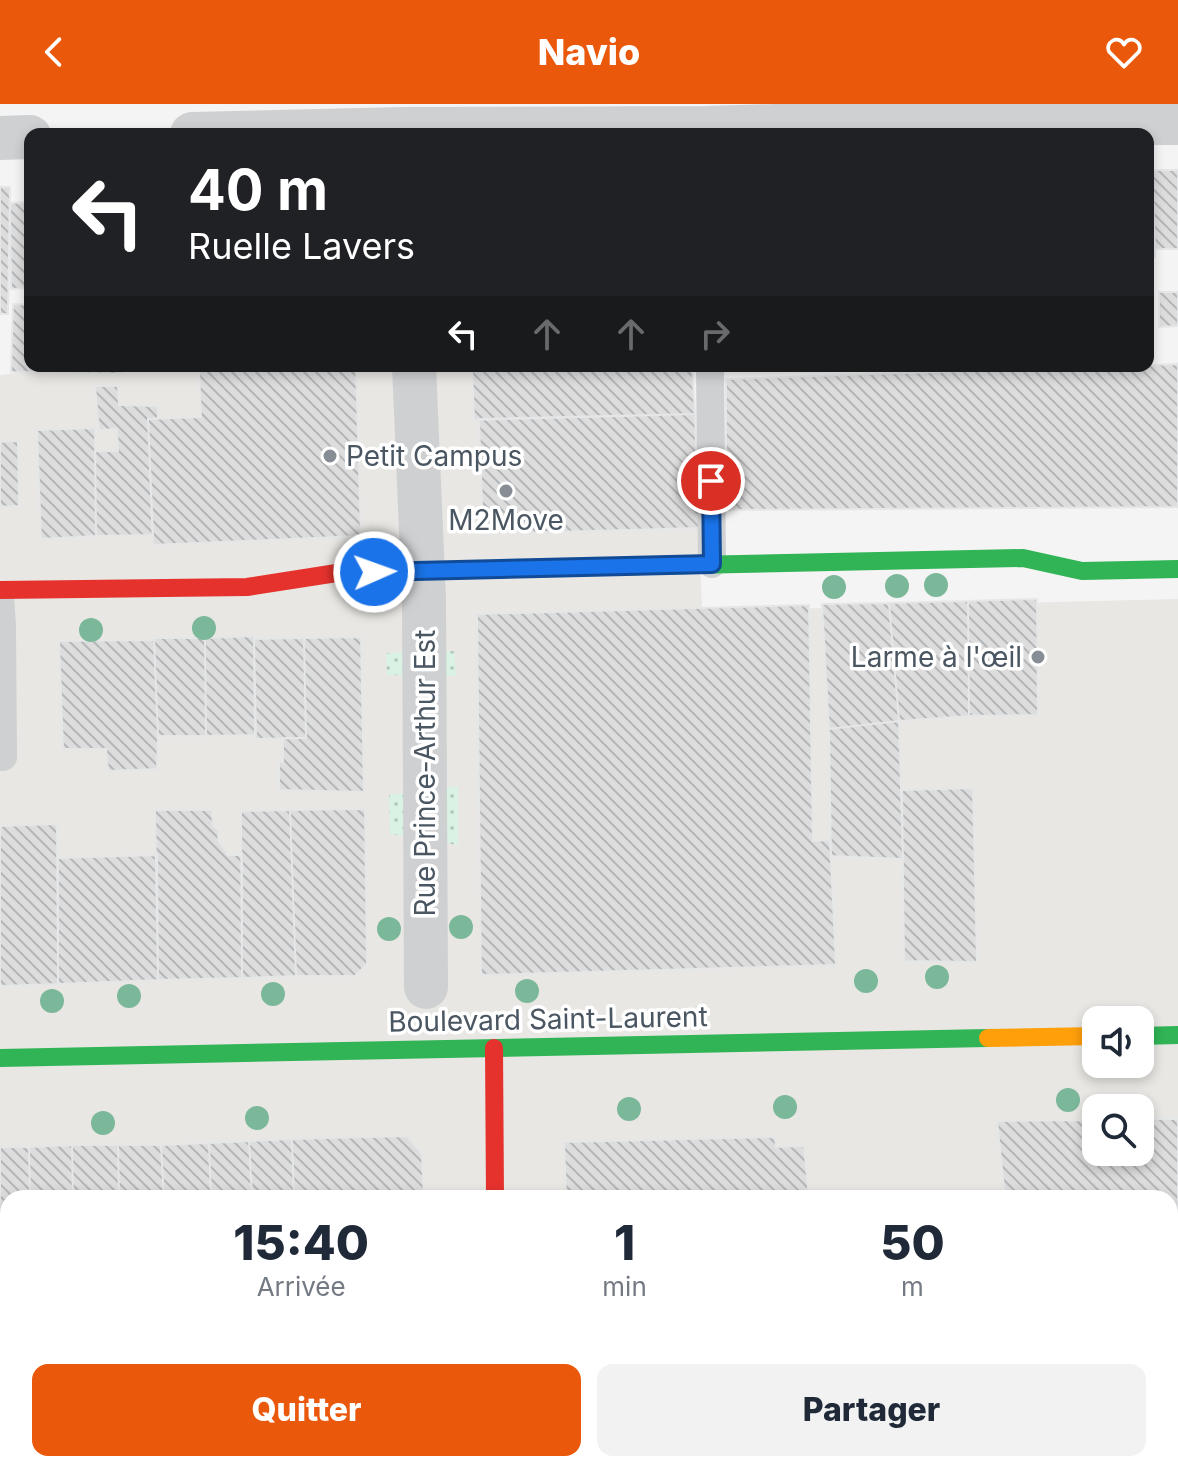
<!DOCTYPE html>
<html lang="fr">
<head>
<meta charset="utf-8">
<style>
	:root { --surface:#fff; --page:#f2f2f3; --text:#1f2937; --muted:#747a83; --accent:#ea580c }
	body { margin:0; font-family:Inter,sans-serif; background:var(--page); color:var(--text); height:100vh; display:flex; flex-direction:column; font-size:30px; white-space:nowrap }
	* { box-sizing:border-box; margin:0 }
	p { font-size:26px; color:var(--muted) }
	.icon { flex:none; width:44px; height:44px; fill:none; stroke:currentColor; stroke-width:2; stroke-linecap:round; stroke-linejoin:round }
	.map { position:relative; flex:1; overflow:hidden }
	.drawer { position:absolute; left:0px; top:1086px; width:1178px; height:282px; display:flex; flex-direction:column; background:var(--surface); border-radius:24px 24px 0 0; box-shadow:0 4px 12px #0003 }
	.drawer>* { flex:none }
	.top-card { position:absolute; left:24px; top:24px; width:1130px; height:244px; border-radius:16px; box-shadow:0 4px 12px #0003; background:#202124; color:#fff; overflow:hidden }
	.controls { position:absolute; left:1082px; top:902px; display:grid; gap:16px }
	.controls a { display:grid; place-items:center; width:72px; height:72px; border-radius:16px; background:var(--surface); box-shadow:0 4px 12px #0003; font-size:40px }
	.pin { position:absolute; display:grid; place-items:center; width:68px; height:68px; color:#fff; margin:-34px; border:4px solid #fff; border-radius:50%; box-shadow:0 2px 8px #0007 }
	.me { position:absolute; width:88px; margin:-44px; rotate:88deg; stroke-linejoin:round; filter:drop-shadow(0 0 6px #0008) }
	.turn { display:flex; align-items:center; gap:28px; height:168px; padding:0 32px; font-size:36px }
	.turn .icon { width:104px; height:104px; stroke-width:2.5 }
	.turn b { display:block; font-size:56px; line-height:68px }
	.lanes { display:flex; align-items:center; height:76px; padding:0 32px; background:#0003; justify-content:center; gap:40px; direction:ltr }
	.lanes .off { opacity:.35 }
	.eta { display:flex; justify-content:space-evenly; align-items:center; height:136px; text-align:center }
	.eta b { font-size:48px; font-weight:800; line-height:56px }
	.action { display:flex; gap:16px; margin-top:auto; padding:16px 32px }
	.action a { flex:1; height:92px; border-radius:16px; background:var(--accent); color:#fff; font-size:32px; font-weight:800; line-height:92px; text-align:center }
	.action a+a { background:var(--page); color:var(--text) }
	header { display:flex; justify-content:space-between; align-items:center; height:104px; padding:0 32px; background:var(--accent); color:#fff; font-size:36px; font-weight:800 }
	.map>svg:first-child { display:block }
	.commercial { fill:#e8e7e3; fill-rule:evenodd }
	.grass { fill:url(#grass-dots) }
	.building { fill:url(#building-back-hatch); stroke:#e5e6e7; stroke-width:2 }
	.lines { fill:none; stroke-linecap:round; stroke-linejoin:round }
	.lane { stroke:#ced0d2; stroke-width:28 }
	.street { stroke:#ced0d2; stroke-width:44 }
	.fast { stroke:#30b455; stroke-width:18 }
	.slow { stroke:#ff9f0a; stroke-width:18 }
	.jam { stroke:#e5322d; stroke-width:18 }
	.tree { fill:#7ab899 }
	.route-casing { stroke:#114b97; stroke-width:20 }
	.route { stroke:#1a73e8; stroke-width:14 }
	.poi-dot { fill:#868d94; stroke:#fff; stroke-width:3 }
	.labels { text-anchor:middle; stroke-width:7; stroke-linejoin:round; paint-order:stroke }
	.poi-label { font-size:28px; fill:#4a5661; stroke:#fff; text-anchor:start }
	.street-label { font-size:28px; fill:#4a5661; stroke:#fff }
</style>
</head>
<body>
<header><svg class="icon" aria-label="back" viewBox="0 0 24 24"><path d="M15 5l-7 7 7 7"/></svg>Navio<svg class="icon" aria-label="heart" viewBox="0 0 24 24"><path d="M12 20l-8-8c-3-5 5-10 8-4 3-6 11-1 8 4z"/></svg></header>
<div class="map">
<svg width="1178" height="1367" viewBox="0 0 1178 1367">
	<defs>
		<pattern id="grass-dots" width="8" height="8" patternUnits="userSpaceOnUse" patternTransform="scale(2)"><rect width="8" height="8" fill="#d9f2e3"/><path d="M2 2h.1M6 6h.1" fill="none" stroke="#b2c7bb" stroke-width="1.8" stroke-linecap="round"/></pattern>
		<pattern id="building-back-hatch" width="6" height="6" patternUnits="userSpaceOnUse" patternTransform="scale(2)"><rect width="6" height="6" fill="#ddddde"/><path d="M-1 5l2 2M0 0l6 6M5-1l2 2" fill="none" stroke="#b5b6b7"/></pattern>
	</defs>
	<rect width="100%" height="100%" fill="#f4f4f4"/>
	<!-- commercial -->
	<path class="commercial" d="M 76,262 L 692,262 L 702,504 L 551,508 L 705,507 L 1178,495 L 1178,1367 L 286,1367 L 285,1360 L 1170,1360 L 1170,1094 L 8,1094 L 8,1254 L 0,1254 L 0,271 ZM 1096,916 L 1140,916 L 1140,960 L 1096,960 ZM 1096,1004 L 1140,1004 L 1140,1048 L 1096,1048 Z"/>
	<!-- grass -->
	<path class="grass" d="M 454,547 L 456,572 L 387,571 L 386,549 Z
		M 458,682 L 458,741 L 390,730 L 389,691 Z"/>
	<!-- building -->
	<path class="building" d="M 1148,66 L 1152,66 L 1155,153 L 1148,153 Z
		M 1152,66 L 1178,66 L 1178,145 L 1155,145 Z
		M 0,83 L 10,83 L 8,210 L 0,210 Z
		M 30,98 L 30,184 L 11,185 L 10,99 Z
		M 1159,188 L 1178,188 L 1178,222 L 1159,223 Z
		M 13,200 L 30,201 L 30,262 L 123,262 L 123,270 L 11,268 Z
		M 1178,260 L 1178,403 L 726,406 L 726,275 Z
		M 239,262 L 356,262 L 361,432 L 153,441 L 148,315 L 201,313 L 199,267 L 239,265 Z
		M 472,262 L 692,262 L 695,310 L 474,316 Z
		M 95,282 L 118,282 L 119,301 L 158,302 L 158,315 L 148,315 L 153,431 L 96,432 L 95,347 L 118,347 L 117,325 L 99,326 Z
		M 695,310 L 699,424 L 483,430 L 479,315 Z
		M 95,324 L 96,432 L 41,435 L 37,326 Z
		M 18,337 L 19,402 L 0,403 L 0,338 Z
		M 1037,495 L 1038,611 L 969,612 L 968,497 Z
		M 968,497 L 969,612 L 899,617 L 889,499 Z
		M 889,499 L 899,617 L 829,625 L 822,500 Z
		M 809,501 L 813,737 L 830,736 L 836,861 L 481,871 L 477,510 Z
		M 254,532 L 256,631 L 206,632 L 205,534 Z
		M 361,533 L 364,688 L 279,686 L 279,658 L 283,658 L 283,634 L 306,634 L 304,534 Z
		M 154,534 L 205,534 L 206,632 L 158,632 Z
		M 304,534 L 306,634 L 255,635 L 254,535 Z
		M 154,536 L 158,632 L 157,665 L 108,667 L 106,645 L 63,645 L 59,537 Z
		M 899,617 L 903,755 L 831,752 L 829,625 Z
		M 973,684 L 977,858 L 904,857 L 902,686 Z
		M 365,705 L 367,860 L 355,872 L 296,872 L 290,706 Z
		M 155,706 L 212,706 L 213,722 L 219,727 L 218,736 L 228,751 L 242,751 L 242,874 L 158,876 Z
		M 290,706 L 296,872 L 242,874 L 241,707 Z
		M 57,720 L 58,880 L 0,882 L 0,722 Z
		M 157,751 L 158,876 L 58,880 L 58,754 Z
		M 1140,1015 L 1178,1015 L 1178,1197 L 1170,1197 L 1170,1094 L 1005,1094 L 997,1017 L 1096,1016 L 1096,1048 L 1140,1048 Z
		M 407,1032 L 422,1050 L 424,1094 L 294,1094 L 292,1035 Z
		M 775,1033 L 776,1043 L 804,1042 L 809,1094 L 566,1094 L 564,1038 Z
		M 292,1035 L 294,1094 L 252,1094 L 249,1037 Z
		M 249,1037 L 252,1094 L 211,1094 L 209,1039 Z
		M 209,1039 L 211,1094 L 164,1094 L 161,1041 Z
		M 72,1041 L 118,1041 L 119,1094 L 73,1094 Z
		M 72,1041 L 73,1094 L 30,1094 L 29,1043 Z
		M 118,1041 L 161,1041 L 164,1094 L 119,1094 Z
		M 0,1043 L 29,1043 L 30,1094 L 8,1094 L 8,1254 L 0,1254 Z
		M 1170,1197 L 1178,1197 L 1178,1367 L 1128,1367 L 1127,1360 L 1170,1360 Z
		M 8,1337 L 8,1360 L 52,1360 L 52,1367 L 1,1367 L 0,1338 Z
		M 52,1360 L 99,1360 L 99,1367 L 52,1367 Z
		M 99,1360 L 150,1360 L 150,1367 L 99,1367 Z
		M 150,1360 L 203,1360 L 203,1367 L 150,1367 Z
		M 203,1360 L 251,1360 L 251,1367 L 203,1367 Z
		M 351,1360 L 433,1360 L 433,1367 L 351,1367 Z
		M 568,1360 L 665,1360 L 665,1367 L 569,1367 Z
		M 707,1360 L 752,1360 L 752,1367 L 707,1367 Z
		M 752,1360 L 803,1360 L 803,1367 L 752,1367 Z
		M 1029,1360 L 1103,1360 L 1104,1367 L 1030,1367 Z"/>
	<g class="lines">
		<!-- lane -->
		<path class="lane" d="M 710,262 L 712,460
			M 0,491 L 2,523 L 3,653
			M 0,1273 L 8,1273"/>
		<!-- street -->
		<path class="street" d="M 192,30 L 404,25 L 706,24 L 845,20 L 1178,19
			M 0,34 L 30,33
			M 414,262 L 424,496 L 426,883"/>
		<!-- fast -->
		<path class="fast" d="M 359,468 L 1023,454 L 1082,467 L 1178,465
			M 1140,932 L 1178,931
			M 0,954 L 988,934"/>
		<!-- slow -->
		<path class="slow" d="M 988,934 L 1096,932
			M 500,1360 L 500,1367"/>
		<!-- jam -->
		<path class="jam" d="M 0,486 L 247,483 L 343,468 L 359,468
			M 494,944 L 495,1094"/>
	</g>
	<!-- trees -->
	<g class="tree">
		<circle cx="936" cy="481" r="12"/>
		<circle cx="897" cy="482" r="12"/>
		<circle cx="834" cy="483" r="12"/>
		<circle cx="204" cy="524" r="12"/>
		<circle cx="91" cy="526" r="12"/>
		<circle cx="461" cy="823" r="12"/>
		<circle cx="389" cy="825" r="12"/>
		<circle cx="937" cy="873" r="12"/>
		<circle cx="866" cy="877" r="12"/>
		<circle cx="527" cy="887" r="12"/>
		<circle cx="273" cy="890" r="12"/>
		<circle cx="129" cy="892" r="12"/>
		<circle cx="52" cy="897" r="12"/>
		<circle cx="1068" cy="996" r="12"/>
		<circle cx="785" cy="1003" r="12"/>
		<circle cx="629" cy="1005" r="12"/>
		<circle cx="257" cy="1014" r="12"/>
		<circle cx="103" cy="1019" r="12"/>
	</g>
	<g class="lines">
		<!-- route casing -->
		<g class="route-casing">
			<path id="route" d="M 374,468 L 712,460 L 711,377"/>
		</g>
		<!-- route -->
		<use href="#route" class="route"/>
	</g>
	<!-- markers -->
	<g class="poi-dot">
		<circle cx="330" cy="352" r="8"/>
		<circle cx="506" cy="387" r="8"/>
		<circle cx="1038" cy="553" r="8"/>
	</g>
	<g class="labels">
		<!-- poi labels -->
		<g class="poi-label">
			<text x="346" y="362">Petit Campus</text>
			<text x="506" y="426" text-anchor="middle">M2Move</text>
			<text x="1022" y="563" text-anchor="end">Larme à l'œil</text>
		</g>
		<!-- street labels -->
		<g class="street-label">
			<text transform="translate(425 669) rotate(-90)" y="10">Rue Prince-Arthur Est</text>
			<text transform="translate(548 915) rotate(-1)" y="10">Boulevard Saint-Laurent</text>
		</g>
	</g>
</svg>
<div class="controls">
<a><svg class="icon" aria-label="sound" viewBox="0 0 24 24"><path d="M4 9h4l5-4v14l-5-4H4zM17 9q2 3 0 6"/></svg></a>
<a><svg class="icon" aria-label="search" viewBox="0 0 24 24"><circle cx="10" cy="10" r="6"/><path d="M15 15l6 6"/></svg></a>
</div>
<div class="pin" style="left:711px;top:377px;background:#d93025"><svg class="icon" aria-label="arrive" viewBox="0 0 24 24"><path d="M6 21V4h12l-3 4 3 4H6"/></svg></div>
<svg class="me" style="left:374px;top:468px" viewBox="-20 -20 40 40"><circle r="17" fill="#1a73e8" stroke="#fff" stroke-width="3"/><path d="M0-11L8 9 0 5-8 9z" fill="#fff"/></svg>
<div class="top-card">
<div class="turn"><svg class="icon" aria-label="left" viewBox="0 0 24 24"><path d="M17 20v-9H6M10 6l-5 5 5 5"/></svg><div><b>40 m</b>Ruelle Lavers</div></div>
<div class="lanes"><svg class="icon" aria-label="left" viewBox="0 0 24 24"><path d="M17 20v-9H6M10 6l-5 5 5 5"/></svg><svg class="icon off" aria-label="ahead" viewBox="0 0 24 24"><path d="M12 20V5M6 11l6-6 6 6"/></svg><svg class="icon off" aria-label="ahead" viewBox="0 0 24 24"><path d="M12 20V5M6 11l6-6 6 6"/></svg><svg class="icon off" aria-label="right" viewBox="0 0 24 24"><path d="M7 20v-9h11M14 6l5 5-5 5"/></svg></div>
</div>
<section class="drawer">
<div class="eta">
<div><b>15:40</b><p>Arrivée</p></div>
<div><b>1</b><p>min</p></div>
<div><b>50</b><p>m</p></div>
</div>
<div class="action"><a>Quitter</a><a>Partager</a></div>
</section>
</div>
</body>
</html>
